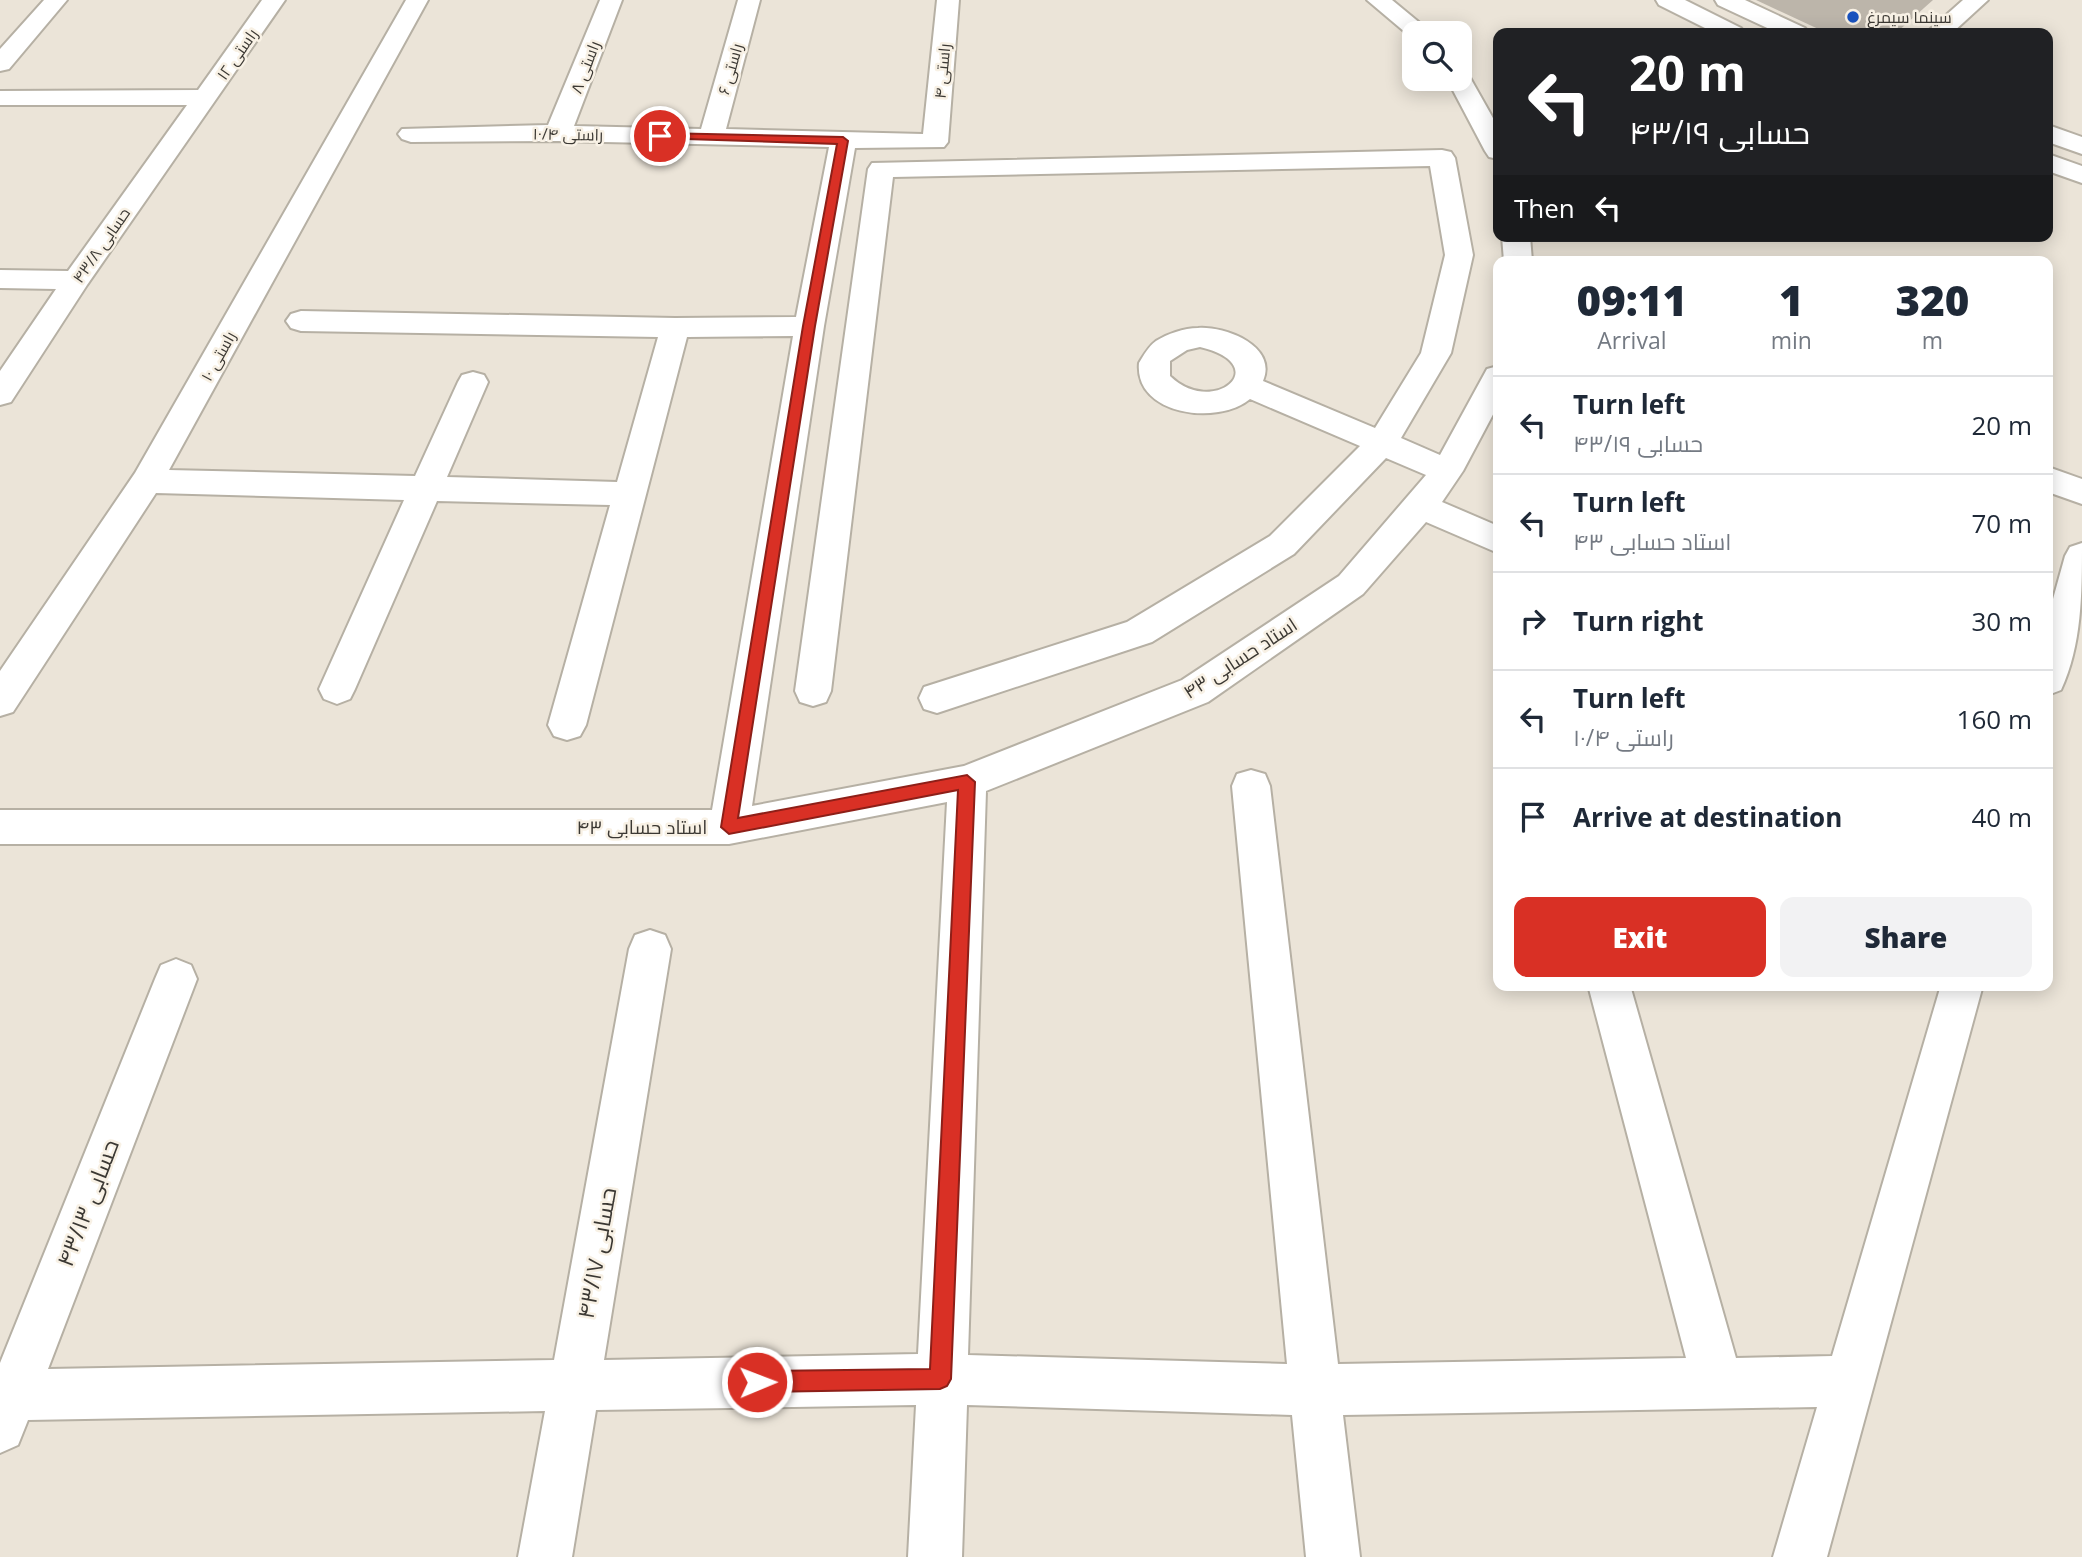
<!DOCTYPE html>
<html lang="en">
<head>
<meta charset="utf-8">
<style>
	:root { --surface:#fff; --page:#f2f2f3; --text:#1f2937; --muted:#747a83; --line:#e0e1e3; --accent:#d93025 }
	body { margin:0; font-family:"Open Sans",Cairo,sans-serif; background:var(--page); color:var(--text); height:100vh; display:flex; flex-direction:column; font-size:26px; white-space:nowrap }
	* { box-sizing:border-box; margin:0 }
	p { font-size:23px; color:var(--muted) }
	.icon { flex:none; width:38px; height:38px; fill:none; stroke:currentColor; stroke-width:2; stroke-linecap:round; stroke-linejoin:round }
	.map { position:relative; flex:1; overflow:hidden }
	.side { position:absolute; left:1493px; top:256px; width:560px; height:735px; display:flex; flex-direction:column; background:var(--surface); border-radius:14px; box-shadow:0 4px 18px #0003 }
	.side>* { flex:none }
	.guide { position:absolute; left:1493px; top:28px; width:560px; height:214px; border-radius:14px; box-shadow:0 4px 18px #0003; background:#202124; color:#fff; overflow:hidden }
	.controls { position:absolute; left:1402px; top:21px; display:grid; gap:14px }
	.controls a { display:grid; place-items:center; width:70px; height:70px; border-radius:14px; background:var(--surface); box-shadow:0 4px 18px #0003; font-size:35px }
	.pin { position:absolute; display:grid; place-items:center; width:60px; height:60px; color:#fff; margin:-30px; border:4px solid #fff; border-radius:50%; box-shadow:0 2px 7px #0007 }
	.me { position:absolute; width:77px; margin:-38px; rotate:89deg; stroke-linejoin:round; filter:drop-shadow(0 0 5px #0008) }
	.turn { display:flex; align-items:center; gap:24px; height:147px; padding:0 21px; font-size:32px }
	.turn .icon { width:91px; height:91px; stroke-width:2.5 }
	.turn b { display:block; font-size:49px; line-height:60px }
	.then { display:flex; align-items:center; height:66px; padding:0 21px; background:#0003; gap:14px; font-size:26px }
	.eta { display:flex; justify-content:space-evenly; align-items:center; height:119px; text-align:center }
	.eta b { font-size:42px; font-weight:800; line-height:49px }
	.cta { display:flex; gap:14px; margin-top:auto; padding:14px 21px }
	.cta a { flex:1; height:80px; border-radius:14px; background:var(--accent); color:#fff; font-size:28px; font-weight:800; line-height:80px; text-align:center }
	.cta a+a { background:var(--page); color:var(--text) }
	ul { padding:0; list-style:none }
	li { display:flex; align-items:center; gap:21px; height:98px; padding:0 21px; border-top:2px solid var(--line) }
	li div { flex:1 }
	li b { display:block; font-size:26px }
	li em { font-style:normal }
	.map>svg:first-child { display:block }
	.building { fill:#bcb5aa }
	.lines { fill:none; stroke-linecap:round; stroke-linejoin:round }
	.minor-casing { stroke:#b6b0a4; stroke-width:4 }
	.major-casing { stroke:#b6b0a4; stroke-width:4 }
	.minor { fill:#fff; fill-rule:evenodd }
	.major { fill:#fff; fill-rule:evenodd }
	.route { fill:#d93025; stroke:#8d1f18; stroke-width:2 }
	.poi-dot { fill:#1952be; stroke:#f8f1e5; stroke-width:2.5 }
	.labels { text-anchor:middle; stroke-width:5; stroke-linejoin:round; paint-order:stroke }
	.far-poi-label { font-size:16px; fill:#3b3833; stroke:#f8f1e5; text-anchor:start }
	.far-street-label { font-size:16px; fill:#3b3833; stroke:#f8f1e5 }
	.street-label { font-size:19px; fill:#3b3833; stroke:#f8f1e5 }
	.near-street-label { font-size:23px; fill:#3b3833; stroke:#f8f1e5 }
</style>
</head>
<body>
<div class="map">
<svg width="2082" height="1557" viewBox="0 0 2082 1557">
	<rect width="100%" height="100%" fill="#ebe4d8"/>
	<!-- building -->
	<path class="building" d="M 1756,0 L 1933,0 L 1896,33 L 1827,33 Z"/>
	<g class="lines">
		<!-- minor casing -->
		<g class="minor-casing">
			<path id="minor" d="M 44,0 L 67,0 L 9,69 L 0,71 L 0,49 Z
				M 262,0 L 285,0 L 87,285 L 11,402 L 0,405 L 0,371 L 56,289 L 0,288 L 0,270 L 68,271 L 187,105 L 0,105 L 0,91 L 198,90 Z
				M 406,0 L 428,0 L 169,470 L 415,476 L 458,382 L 462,375 L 473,372 L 484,375 L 488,382 L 447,477 L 617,482 L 658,337 L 301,331 L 291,328 L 286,321 L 291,314 L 301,311 L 675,318 L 796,317 L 829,147 L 558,141 L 411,142 L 402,139 L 398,134 L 402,129 L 548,125 L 600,0 L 622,0 L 574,126 L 701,129 L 738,0 L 760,0 L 726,129 L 923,134 L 937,0 L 959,0 L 948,142 L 944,147 L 855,148 L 824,326 L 752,806 L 964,766 L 1182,680 L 1339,576 L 1426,475 L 1386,458 L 1294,554 L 1152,642 L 937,713 L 924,709 L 919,698 L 924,687 L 1127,622 L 1270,536 L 1360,446 L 1250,399 C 1218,426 1134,415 1139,363 C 1144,355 1148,347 1156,341 C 1167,334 1184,328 1198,328 C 1225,326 1278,346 1263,381 L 1375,428 L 1421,353 L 1445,255 L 1430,166 L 893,177 L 831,691 L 826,702 L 813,706 L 800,702 L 795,691 L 868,169 L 872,163 L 1442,150 L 1451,152 L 1455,158 L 1473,255 L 1451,353 L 1401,438 L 1440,455 L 1487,369 L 1498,366 L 1498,405 L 1463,471 L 1442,502 L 1498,526 L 1498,553 L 1426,522 L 1363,594 L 1208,702 L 986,791 L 968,1355 L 1287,1364 L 1232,786 L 1237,774 L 1251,770 L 1265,774 L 1270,786 L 1338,1364 L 1686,1358 L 1588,985 L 1630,985 L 1736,1358 L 1832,1356 L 1941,985 L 1983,985 L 1827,1557 L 1773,1557 L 1817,1407 L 1343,1415 L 1360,1557 L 1306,1557 L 1292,1415 L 967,1405 L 962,1557 L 908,1557 L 916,1405 L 596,1410 L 572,1557 L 518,1557 L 545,1411 L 28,1420 L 18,1445 L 0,1453 L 0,1363 L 155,979 L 161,965 L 176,959 L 191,965 L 197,979 L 48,1369 L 554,1360 L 629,949 L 635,935 L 650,930 L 665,935 L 671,949 L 604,1360 L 918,1354 L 947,802 L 729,844 L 0,844 L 0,810 L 712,810 L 793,336 L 687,337 L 586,725 L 580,736 L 567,740 L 554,736 L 548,725 L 610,505 L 437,501 L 355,689 L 350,699 L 337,704 L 324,699 L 319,689 L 404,500 L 156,493 L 13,712 L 0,716 L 0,671 L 135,473 ZM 1200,347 C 1276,365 1213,418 1170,376 L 1170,361 L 1187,350 Z
				M 1367,0 L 1392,0 L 1432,33 L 1414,33 L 1412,38 Z
				M 1963,0 L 1988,0 L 1952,33 L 1926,33 Z
				M 1460,72 L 1468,74 L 1498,127 L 1498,159 L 1489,157 L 1485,151 L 1447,79 L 1460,79 Z
				M 1502,236 L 1530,236 L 1532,261 L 1504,261 Z
				M 2048,467 L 2082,479 L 2082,504 L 2048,492 Z
				M 2082,543 C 2082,593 2082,645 2061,690 L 2048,695 L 2048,617 L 2065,556 L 2070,547 Z"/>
		</g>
		<!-- major casing -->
		<g class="major-casing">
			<path id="major" d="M 1656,0 L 1685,0 L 1741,28 L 1745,33 L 1715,33 L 1659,5 Z
				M 1715,0 L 1745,0 L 1805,28 L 1809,33 L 1778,33 L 1718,5 Z
				M 2048,125 L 2082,137 L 2082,154 L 2048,142 Z
				M 2048,154 L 2082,166 L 2082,183 L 2048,171 Z"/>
		</g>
		<!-- minor -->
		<use href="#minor" class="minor"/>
		<!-- major -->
		<use href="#major" class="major"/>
	</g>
	<!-- route -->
	<path class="route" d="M 660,133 L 843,137 L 848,141 L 815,326 L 738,818 L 967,775 L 975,782 L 951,1379 L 947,1386 L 940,1389 L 757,1392 L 750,1389 L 747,1382 L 750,1374 L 757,1371 L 930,1369 L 958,790 L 729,834 L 721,827 L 803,326 L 837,144 L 656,138 L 656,134 Z"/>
	<!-- markers -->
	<circle class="poi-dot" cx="1853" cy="17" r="7"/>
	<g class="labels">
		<!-- far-poi labels -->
		<g class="far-poi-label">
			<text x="1867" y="23">سینما سیمرغ</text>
		</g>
		<!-- far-street labels -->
		<g class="far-street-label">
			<text transform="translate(237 54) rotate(-55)" y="6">راستی ۱۲</text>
			<text transform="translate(585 67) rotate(-69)" y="6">راستی ۸</text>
			<text transform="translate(730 69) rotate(-74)" y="6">راستی ۶</text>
			<text transform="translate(942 71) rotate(-85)" y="6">راستی ۴</text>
			<text transform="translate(568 134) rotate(1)" y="6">راستی ۱۰/۴</text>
			<text transform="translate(101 245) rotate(-55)" y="6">حسابی ۴۳/۸</text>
			<text transform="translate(218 356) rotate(-61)" y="6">راستی ۱۰</text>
		</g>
		<!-- street labels -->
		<g class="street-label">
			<text transform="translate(1240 658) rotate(-33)" y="7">استاد حسابی ۴۳</text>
			<text x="642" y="834">استاد حسابی ۴۳</text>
		</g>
		<!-- near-street labels -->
		<g class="near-street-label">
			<text transform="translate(88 1203) rotate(-69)" y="8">حسابی ۴۳/۱۳</text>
			<text transform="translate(597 1253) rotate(-80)" y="8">حسابی ۴۳/۱۷</text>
		</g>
	</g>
</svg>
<div class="controls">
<a><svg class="icon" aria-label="search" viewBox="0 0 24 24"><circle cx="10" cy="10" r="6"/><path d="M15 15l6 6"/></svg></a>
</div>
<div class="pin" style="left:660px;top:136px;background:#d93025"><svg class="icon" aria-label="arrive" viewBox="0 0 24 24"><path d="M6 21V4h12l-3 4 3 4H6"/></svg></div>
<svg class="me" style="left:757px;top:1382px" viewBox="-20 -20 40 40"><circle r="17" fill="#d93025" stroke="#fff" stroke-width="3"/><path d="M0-11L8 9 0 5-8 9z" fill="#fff"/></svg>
<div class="guide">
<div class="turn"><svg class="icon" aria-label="left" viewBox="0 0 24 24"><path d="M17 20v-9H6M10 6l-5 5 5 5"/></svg><div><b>20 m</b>حسابی ۴۳/۱۹</div></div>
<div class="then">Then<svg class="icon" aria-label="left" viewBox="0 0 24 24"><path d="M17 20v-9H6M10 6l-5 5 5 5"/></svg></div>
</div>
<section class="side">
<div class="eta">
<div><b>09:11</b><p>Arrival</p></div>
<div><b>1</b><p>min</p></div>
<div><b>320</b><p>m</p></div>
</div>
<ul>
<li><svg class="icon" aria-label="left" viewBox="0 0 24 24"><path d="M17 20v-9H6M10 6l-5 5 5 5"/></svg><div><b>Turn left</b><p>حسابی ۴۳/۱۹</p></div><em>20 m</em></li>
<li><svg class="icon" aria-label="left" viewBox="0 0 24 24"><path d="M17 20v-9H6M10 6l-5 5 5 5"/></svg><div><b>Turn left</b><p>استاد حسابی ۴۳</p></div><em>70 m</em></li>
<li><svg class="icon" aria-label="right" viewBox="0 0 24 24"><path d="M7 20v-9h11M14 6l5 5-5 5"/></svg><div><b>Turn right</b></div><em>30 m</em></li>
<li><svg class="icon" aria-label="left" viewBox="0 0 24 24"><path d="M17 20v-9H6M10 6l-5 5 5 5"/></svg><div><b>Turn left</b><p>راستی ۱۰/۴</p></div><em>160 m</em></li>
<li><svg class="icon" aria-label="arrive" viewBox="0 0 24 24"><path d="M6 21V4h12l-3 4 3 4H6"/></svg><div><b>Arrive at destination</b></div><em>40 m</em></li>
</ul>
<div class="cta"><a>Exit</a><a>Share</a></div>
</section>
</div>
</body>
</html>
